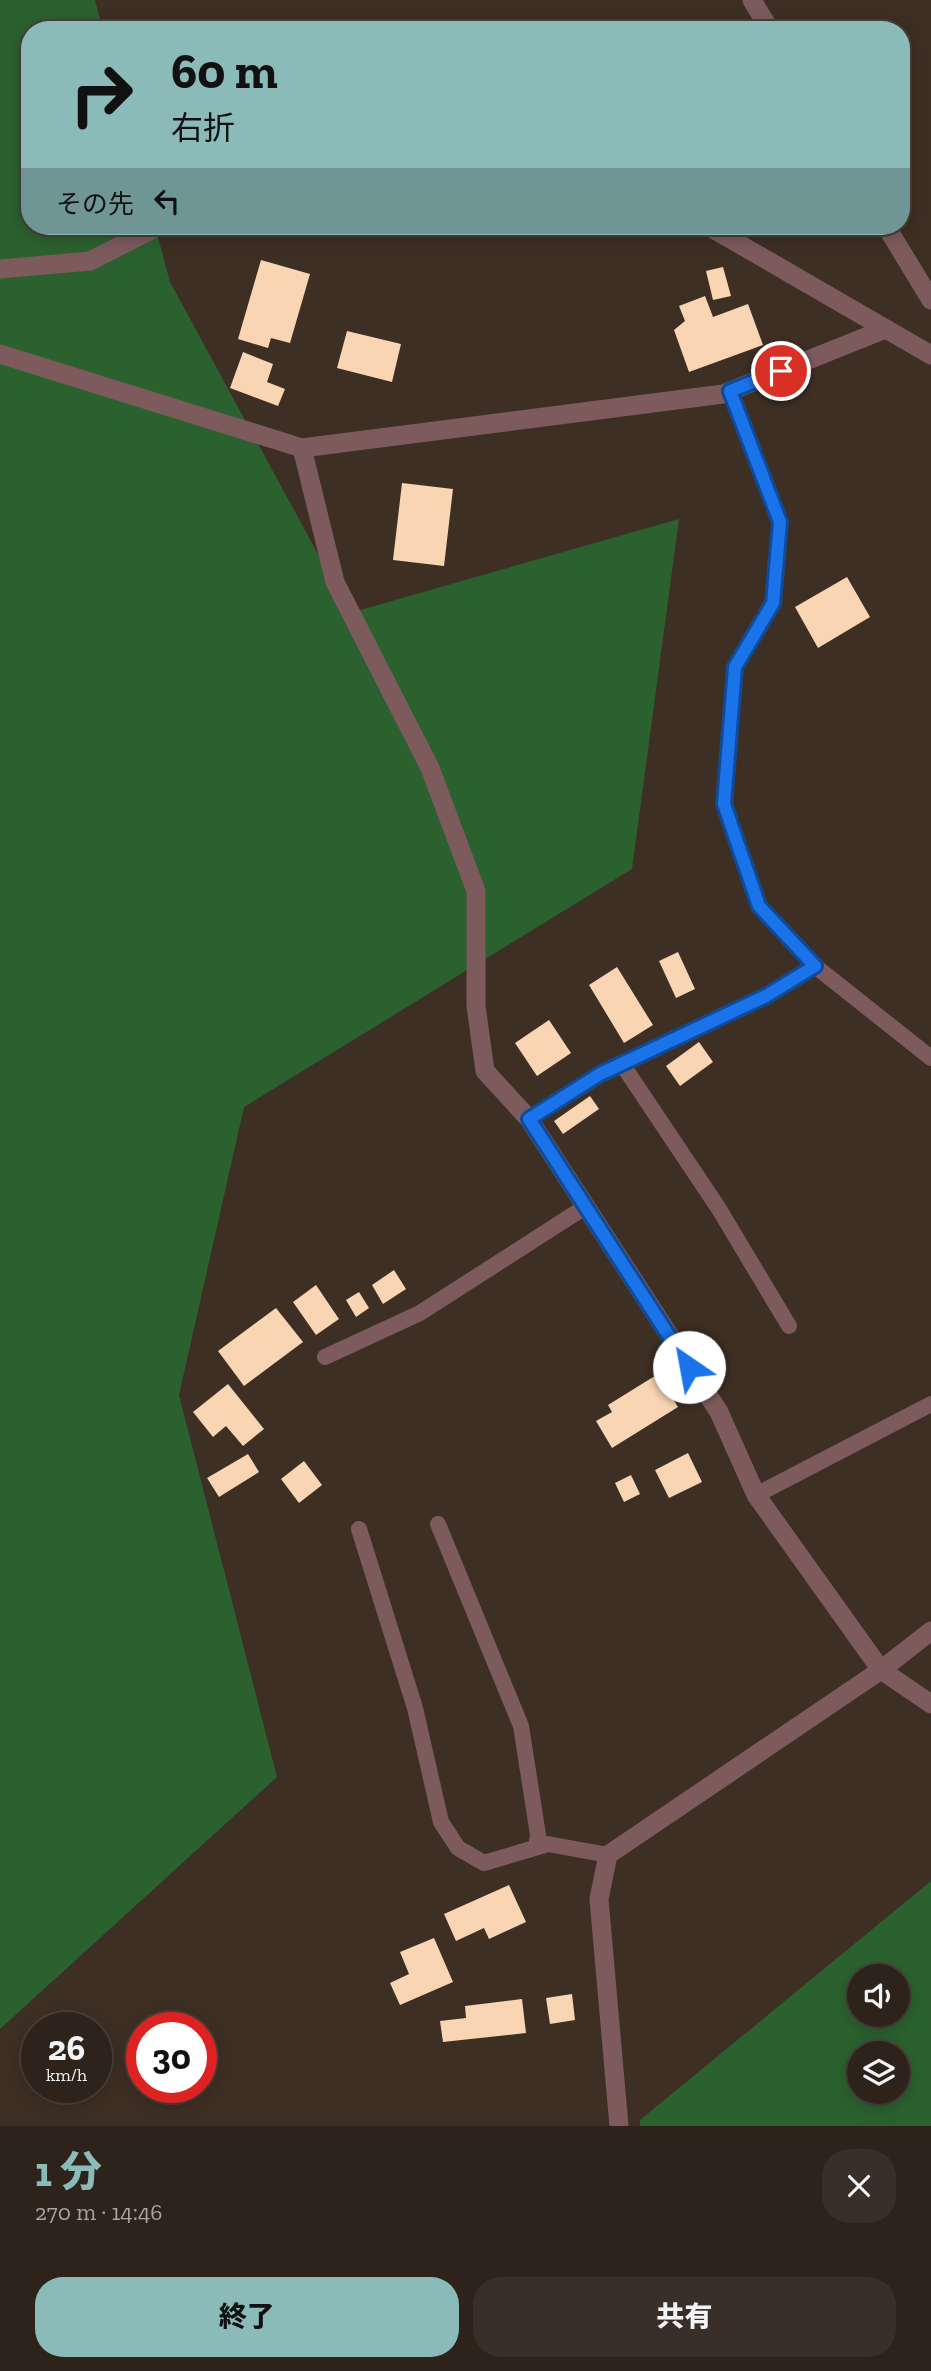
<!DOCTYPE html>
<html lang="ja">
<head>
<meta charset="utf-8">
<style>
	:root { --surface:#2e231b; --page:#3a2f28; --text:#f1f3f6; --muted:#a7a4a3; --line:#49403a; --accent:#8bbbb9 }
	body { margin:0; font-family:"Zilla Slab","Noto Sans JP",serif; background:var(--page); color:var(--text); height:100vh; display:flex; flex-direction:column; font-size:26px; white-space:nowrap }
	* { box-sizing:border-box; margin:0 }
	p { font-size:23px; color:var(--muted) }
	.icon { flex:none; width:38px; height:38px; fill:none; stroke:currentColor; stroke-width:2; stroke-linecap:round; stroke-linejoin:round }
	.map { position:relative; height:2126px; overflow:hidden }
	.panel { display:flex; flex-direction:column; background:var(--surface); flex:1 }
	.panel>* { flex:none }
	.hud { position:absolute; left:21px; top:21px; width:889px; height:214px; border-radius:28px; box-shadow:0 4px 18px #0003,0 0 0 2px var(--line); background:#8bbbb9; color:#111; overflow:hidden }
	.controls { position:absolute; left:847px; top:1964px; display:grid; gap:14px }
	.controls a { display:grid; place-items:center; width:63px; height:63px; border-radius:50%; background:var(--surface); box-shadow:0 4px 18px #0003,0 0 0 2px var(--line); font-size:35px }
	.speed { position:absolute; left:21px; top:2012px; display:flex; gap:14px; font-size:35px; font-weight:700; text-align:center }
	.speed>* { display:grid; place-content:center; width:91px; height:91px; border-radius:50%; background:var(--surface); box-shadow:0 4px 18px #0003,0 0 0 2px var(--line); line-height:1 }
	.speed small { font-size:18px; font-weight:400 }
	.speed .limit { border:10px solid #d22; background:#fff; color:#111 }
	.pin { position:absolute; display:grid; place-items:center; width:60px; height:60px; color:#fff; margin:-30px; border:4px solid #fff; border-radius:50%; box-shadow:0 2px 7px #0007 }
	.me { position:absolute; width:77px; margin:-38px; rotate:327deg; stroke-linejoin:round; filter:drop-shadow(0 0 5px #0008) }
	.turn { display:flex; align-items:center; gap:24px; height:147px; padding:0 35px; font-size:32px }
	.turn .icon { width:91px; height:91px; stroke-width:2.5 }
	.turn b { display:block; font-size:49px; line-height:60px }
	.then { display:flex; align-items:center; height:66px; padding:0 35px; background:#0003; gap:14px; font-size:26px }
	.round { display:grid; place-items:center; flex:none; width:74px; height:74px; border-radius:28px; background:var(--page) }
	.head { display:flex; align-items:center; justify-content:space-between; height:119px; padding:0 35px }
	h1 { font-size:42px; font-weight:800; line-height:52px; color:var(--accent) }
	.action { display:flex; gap:14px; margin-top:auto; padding:14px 35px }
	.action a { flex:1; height:80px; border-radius:28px; background:var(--accent); color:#111; font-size:28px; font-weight:800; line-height:80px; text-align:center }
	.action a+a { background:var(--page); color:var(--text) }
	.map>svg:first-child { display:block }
	.green { fill:#2b612f; fill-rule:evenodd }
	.building { fill:#f9d5b4 }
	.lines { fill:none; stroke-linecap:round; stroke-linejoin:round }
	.service { stroke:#7d5b5d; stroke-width:16 }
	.minor { stroke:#7d5b5d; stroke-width:19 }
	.tertiary { stroke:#7d5b5d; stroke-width:19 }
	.route-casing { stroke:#114b97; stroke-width:18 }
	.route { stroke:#1a73e8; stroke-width:12 }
</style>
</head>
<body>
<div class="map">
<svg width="931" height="2126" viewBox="0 0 931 2126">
	<rect width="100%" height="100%" fill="#3e2f24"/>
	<!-- green -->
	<path class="green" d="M 0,0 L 95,0 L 103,30 L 30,30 L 30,226 L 155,226 L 170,282 L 350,613 L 679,519 L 632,869 L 244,1107 L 179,1395 L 277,1777 L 0,2029 Z
		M 931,1881 L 931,2126 L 640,2126 L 640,2120 ZM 859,1976 L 898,1976 L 898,2014 L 859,2014 ZM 859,2053 L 898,2053 L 898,2091 L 859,2091 Z"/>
	<!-- building -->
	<path class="building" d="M 261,260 L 310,274 L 290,343 L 271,338 L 268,348 L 238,339 Z
		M 723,267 L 731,296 L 713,300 L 706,271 Z
		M 705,296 L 713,317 L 748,304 L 763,345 L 689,372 L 674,330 L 685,321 L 679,306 Z
		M 347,331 L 401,344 L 392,382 L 337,368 Z
		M 243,352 L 273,364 L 267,382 L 285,389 L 278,406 L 230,388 Z
		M 402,483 L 453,489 L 444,566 L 393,560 Z
		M 847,577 L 870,617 L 818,648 L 795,607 Z
		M 678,952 L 695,989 L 676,998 L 659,961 Z
		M 617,967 L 653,1025 L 624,1043 L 589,985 Z
		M 549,1020 L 571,1053 L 537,1076 L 515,1043 Z
		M 699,1042 L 713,1062 L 680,1086 L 666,1066 Z
		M 590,1096 L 599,1109 L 563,1134 L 554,1121 Z
		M 394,1270 L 406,1289 L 383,1304 L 372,1285 Z
		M 316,1285 L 339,1319 L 316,1335 L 293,1302 Z
		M 359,1292 L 369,1308 L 356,1317 L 346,1300 Z
		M 276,1308 L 303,1342 L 244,1386 L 218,1351 Z
		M 658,1374 L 678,1407 L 612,1448 L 596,1421 L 612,1412 L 608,1405 Z
		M 228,1384 L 264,1429 L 243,1446 L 226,1426 L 213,1437 L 193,1412 Z
		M 688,1453 L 702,1482 L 669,1498 L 655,1470 Z
		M 248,1454 L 259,1472 L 219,1497 L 207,1478 Z
		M 304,1461 L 322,1485 L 299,1503 L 281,1479 Z
		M 631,1475 L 640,1494 L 624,1502 L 615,1483 Z
		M 509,1885 L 526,1922 L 489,1939 L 484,1928 L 456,1941 L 444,1914 Z
		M 434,1938 L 453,1982 L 400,2005 L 390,1983 L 409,1974 L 400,1952 Z
		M 572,1994 L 575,2020 L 550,2024 L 546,1998 Z
		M 522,1999 L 526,2033 L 443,2042 L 440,2021 L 466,2018 L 465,2006 Z"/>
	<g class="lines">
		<!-- service -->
		<path class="service" d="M 730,391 L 780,522 L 773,603 L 735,667 L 724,804 L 759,906 L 815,966 L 931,1058
			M 622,1064 L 719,1209 L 789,1326
			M 529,1119 L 600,1075 L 766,996 L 815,966
			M 325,1357 L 420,1313 L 585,1207
			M 756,1495 L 931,1404
			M 438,1524 L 521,1726 L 538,1835 L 536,1847
			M 359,1529 L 415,1708 L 441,1822 L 458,1848 L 484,1863 L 548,1844 L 608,1855"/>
		<!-- minor -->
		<path class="minor" d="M 752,0 L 770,30
			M 886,226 L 931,300
			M 0,354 L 302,448 L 723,394 L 883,330
			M 302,448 L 335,582 L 430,768 L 476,891 L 476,1006 L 485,1071 L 529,1119 L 719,1412 L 756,1495 L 881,1670 L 931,1704
			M 619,2126 L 599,1899 L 608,1855 L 881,1670 L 931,1631"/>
		<!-- tertiary -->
		<path class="tertiary" d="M 708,226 L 931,355
			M 0,269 L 90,261 L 159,226"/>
	</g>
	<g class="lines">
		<!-- route casing -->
		<g class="route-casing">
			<path id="route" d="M 689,1367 L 529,1119 L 600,1074 L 766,996 L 815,966 L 759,906 L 724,804 L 735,667 L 773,603 L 780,522 L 730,391 L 781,371"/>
		</g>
		<!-- route -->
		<use href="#route" class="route"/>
	</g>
</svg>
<div class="controls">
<a><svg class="icon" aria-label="sound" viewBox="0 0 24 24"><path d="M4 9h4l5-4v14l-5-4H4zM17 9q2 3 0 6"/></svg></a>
<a><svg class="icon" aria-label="layers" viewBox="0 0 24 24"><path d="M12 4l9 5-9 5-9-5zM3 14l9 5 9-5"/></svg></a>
</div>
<div class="speed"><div>26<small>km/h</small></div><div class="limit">30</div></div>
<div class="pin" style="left:781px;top:371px;background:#d93025"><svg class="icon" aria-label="arrive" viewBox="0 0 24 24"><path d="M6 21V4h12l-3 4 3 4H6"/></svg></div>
<svg class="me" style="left:689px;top:1367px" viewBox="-20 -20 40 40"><circle r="19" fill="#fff"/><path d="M0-13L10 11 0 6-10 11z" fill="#1a73e8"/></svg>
<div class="hud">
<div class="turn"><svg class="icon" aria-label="right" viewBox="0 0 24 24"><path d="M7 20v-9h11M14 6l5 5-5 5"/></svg><div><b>60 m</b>右折</div></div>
<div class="then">その先<svg class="icon" aria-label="left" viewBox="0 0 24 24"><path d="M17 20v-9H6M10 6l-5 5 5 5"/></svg></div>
</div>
</div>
<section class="panel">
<div class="head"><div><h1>1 分</h1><p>270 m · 14:46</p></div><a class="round"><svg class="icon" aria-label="close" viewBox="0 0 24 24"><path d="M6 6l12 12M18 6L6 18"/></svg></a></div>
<div class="action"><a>終了</a><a>共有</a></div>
</section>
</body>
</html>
